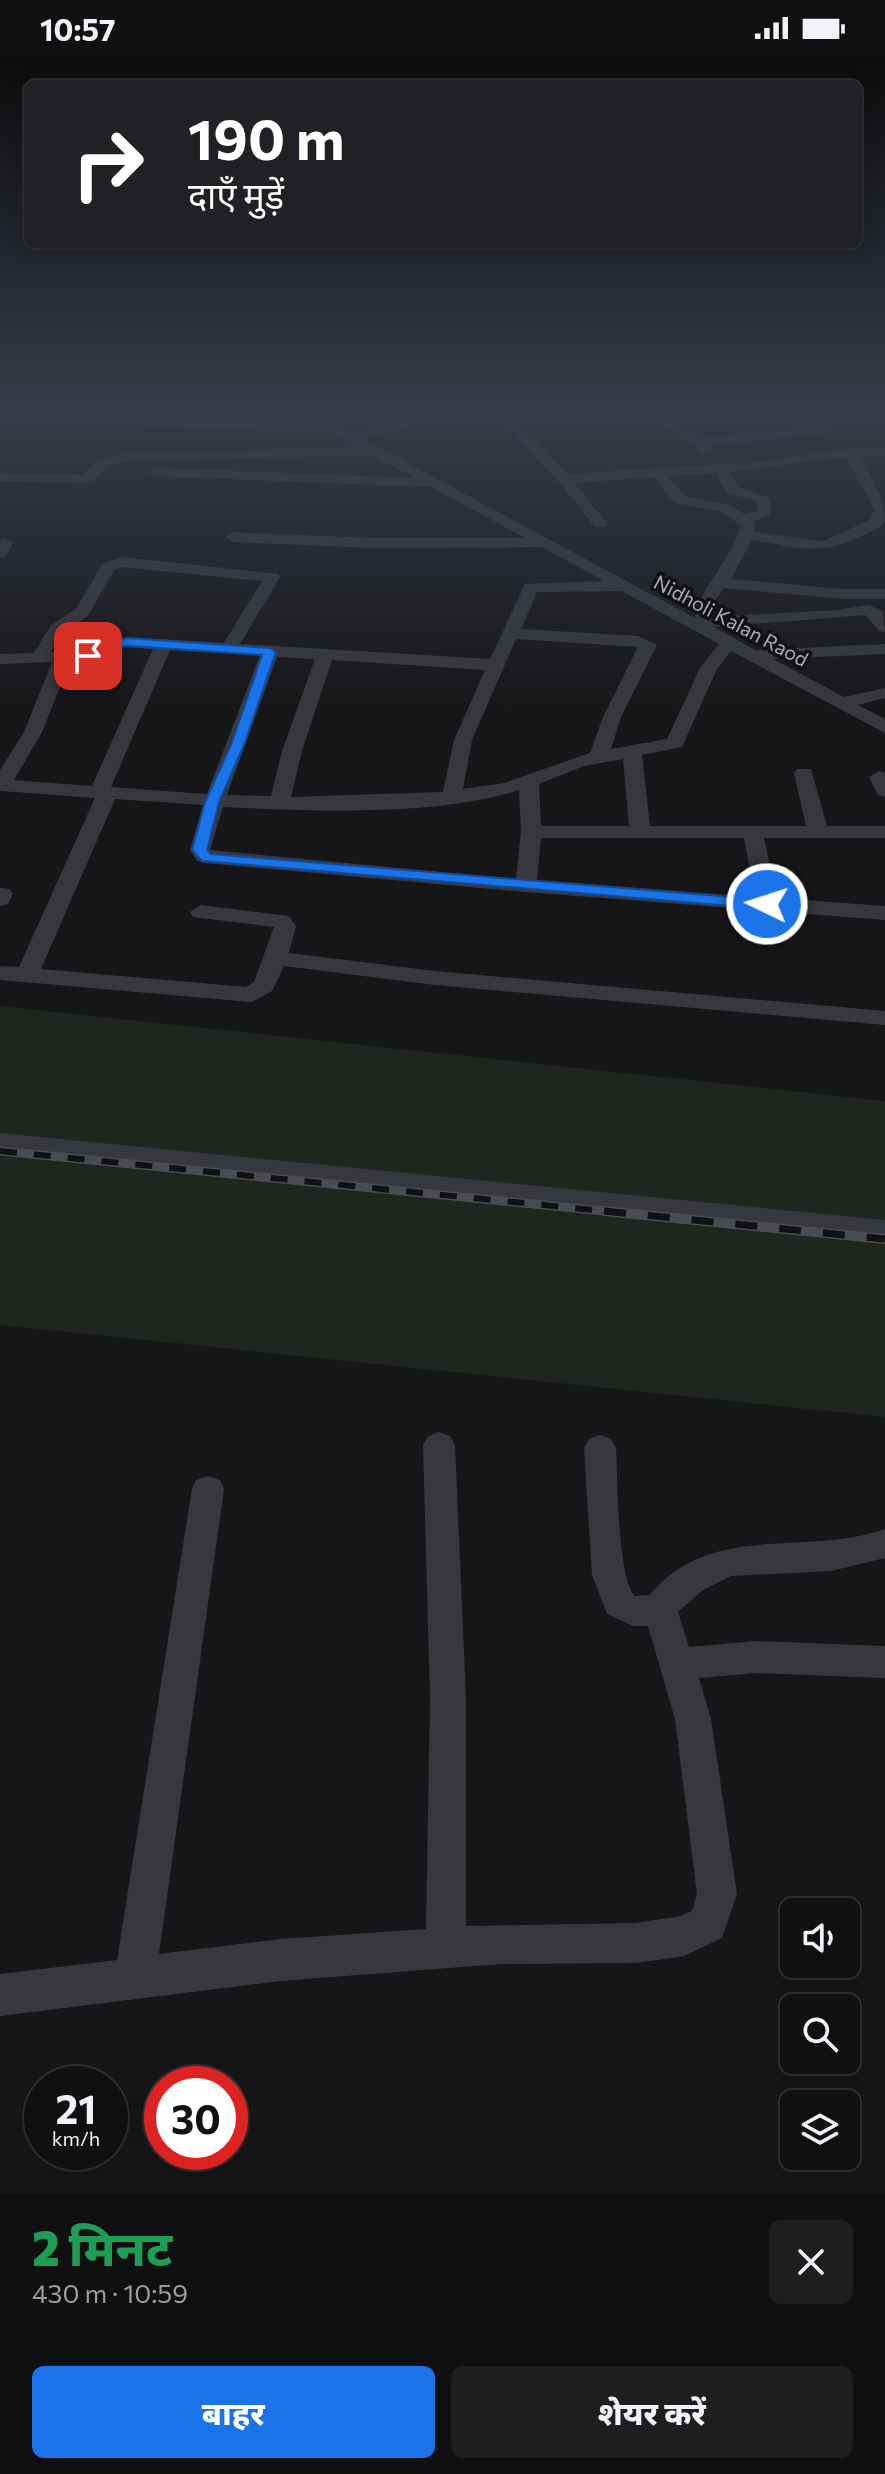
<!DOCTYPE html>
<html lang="hi">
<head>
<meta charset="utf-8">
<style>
	:root { --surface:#101012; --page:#1e1e20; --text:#f1f3f6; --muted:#9c9d9f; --line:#303032; --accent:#1a73e8 }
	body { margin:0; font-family:Commissioner,"Noto Sans Devanagari",sans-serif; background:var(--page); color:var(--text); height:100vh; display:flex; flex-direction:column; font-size:30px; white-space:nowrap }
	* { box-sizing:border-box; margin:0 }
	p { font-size:26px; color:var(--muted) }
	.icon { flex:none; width:44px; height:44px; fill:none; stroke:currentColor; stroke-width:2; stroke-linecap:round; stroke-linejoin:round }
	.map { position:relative; height:2138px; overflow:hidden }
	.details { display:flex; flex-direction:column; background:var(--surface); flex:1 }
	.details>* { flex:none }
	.banner { position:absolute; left:24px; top:24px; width:838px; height:168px; border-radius:12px; box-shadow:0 4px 20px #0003,0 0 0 2px var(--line); background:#202124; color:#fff; overflow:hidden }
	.controls { position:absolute; left:780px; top:1842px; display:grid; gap:16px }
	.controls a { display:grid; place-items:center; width:80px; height:80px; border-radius:12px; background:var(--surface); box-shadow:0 4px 20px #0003,0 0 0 2px var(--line); font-size:40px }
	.speed { position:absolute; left:24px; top:2010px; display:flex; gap:16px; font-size:40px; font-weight:700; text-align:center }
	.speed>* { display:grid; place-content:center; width:104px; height:104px; border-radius:50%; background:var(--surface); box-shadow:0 4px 20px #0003,0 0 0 2px var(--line); line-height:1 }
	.speed small { font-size:20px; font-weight:400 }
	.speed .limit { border:12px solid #d22; background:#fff; color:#111 }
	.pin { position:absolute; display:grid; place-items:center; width:68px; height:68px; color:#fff; margin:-34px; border-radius:16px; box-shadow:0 4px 12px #0006 }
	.me { position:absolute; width:88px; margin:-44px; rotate:274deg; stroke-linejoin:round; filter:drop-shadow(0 0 6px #0008) }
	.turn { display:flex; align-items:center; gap:28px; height:168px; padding:0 32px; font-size:36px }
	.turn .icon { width:104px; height:104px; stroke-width:2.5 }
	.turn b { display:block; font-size:56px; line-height:68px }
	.round { display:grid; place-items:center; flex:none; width:84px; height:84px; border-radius:12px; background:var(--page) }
	.overview { display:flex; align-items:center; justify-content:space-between; height:136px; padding:0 32px }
	h1 { font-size:48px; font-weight:800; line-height:60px; color:#1e9e55 }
	.cta { display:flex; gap:16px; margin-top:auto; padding:16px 32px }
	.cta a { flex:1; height:92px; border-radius:12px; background:var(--accent); color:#fff; font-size:32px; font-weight:800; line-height:92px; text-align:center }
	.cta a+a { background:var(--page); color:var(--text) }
	.status { display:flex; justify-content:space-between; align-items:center; height:56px; padding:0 40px; background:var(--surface); direction:ltr }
	.status svg { height:22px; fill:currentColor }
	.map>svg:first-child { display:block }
	.green { fill:#1e261f }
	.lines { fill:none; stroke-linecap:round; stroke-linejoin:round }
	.minor { fill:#37383d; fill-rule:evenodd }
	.rail-far1-casing { stroke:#4a4c52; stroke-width:9 }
	.rail-casing { stroke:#4a4c52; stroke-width:10 }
	.rail-far1 { stroke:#111113; stroke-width:6; stroke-dasharray:17; stroke-linecap:butt }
	.rail { stroke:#111113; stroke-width:7; stroke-dasharray:22; stroke-linecap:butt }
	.route { fill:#1a73e8; stroke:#114b97; stroke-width:2 }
	.labels { text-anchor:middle; stroke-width:7; stroke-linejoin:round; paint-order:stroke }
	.far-street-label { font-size:20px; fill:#a8adb8; stroke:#111113 }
</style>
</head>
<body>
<div class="status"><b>10:57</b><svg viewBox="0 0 49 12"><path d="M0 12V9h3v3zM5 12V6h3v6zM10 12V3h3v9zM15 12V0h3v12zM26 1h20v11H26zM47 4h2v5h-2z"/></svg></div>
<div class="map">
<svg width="885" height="2138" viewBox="0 0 885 2138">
	<rect width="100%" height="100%" fill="#161618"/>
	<!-- green -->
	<path class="green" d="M 0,950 L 885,1045 L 885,1361 L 0,1269 Z"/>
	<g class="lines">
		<!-- minor -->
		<path class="minor" d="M 299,357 L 315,357 L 353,377 L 437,357 L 459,357 L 363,383 L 695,562 C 702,527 730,507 741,469 L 721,456 L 675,447 L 654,421 L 574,427 L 608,468 L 605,471 L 595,471 L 559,426 L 493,357 L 506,357 L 568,418 L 760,406 L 831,394 L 885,392 L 885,400 L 861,401 C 870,418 885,443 885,463 C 883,472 873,474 866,478 C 818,501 802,492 752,484 L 731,523 L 843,533 L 885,533 L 885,543 L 843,543 L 724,532 L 715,544 L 712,561 L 837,554 L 868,549 L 883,555 L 885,576 L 879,575 L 865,559 L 714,571 L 755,594 L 885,588 L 885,598 L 773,603 L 844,641 L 885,632 L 885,642 L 858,649 L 885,663 L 885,677 L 731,595 L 717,613 L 682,691 L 642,699 L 650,770 L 806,770 L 794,717 L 797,713 L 811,713 L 827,770 L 885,770 L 885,782 L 764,782 L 777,842 L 885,850 L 885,864 L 513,835 L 204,807 L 197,805 L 190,794 L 203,749 L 115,743 L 41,913 L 246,931 L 254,926 L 274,871 L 193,861 L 190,856 L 201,849 L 289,860 L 296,870 L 289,897 L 435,915 L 885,955 L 885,969 L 435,929 L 284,910 L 272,935 L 251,946 L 0,924 L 0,910 L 19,911 L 95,742 L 0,735 L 0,714 L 24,676 L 52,606 L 0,608 L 0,598 L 34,597 L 51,569 L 76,553 L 102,508 L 122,501 L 278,518 L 280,521 L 240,588 L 490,603 L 525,528 L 604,525 L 542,491 L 373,492 L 233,486 L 225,481 L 233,476 L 373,482 L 525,482 L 431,431 L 155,420 L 148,416 L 155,412 L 415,422 L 372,399 L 126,405 L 107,410 L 95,424 L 84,427 L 0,425 L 0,417 L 83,419 L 97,404 L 126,397 L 358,391 L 330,376 L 0,366 L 0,358 L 315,368 ZM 831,402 L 847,402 L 874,454 L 870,464 L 823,485 L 755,476 L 754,465 L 771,458 L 771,442 L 738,431 L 729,416 ZM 716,417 L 727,437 L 757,445 L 757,455 L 744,458 L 730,449 L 685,440 L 668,420 ZM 123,511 L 262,525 L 224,587 L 127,581 L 104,584 L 84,595 L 51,596 L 63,576 L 88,560 L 114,514 ZM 622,535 L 719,588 L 700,612 L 667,683 L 611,693 L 621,661 L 657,589 L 638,580 L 521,573 L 537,536 ZM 516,583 L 638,591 L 603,661 L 590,697 L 504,727 L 463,733 L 472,684 ZM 127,591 L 153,593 L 92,730 L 14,724 L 42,676 L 70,606 C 93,605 105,594 127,591 ZM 170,594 L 260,599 L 207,738 L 111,731 ZM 277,601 L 315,603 L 282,695 L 271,740 L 227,739 ZM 332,604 L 485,614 L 454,684 L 443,736 L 291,741 L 302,695 ZM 623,703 L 629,770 L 541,770 L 539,728 L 584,710 ZM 519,734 L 521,776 L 516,823 L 210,794 L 223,751 C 310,755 436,761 519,734 ZM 541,782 L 744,782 L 755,841 L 537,824 Z
			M 646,357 L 661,357 L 697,382 L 816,371 L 809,357 L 822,357 L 832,374 L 825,378 L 707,389 L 714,395 L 707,399 Z
			M 5,482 L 13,487 L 6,500 L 0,502 L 0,484 Z
			M 879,715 L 885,717 L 885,741 L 878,739 L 869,721 Z
			M 0,832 L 10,833 L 13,838 L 8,848 L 0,850 Z
			M 0,1077 L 885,1164 L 885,1184 L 0,1095 Z
			M 439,1376 L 450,1380 L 455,1389 L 466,1642 L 466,1870 L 636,1867 L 681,1860 L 692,1855 L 697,1838 L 675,1663 L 648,1570 L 633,1570 L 607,1558 L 592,1519 L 584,1392 L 589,1383 L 600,1379 L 611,1383 L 616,1392 C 618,1421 617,1522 635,1540 L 650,1539 C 709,1465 806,1501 885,1473 L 885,1502 L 831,1515 L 731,1520 L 703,1534 L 678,1556 L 689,1591 L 757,1585 L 885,1590 L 885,1622 L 757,1617 L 699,1622 L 711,1663 L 737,1838 L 722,1882 L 684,1900 L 636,1907 L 501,1908 L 281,1925 L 0,1960 L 0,1918 L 117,1904 L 192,1433 L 196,1424 L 208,1420 L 220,1424 L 224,1433 L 159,1898 L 281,1883 L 426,1873 L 430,1642 L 423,1389 L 428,1380 Z"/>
		<!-- rail-far1 casing -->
		<g class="rail-far1-casing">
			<path id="rail-far1" d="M 0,1095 L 624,1157"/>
		</g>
		<!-- rail casing -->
		<g class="rail-casing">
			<path id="rail" d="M 604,1155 L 885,1183"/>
		</g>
		<!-- rail-far1 -->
		<use href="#rail-far1" class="rail-far1"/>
		<!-- rail -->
		<use href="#rail" class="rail"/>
	</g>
	<!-- sky -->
	<linearGradient id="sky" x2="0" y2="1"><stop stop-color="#0c0c0d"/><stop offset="0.54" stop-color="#363c48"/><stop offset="1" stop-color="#363c48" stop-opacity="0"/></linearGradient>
	<rect width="885" height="656" fill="url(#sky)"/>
	<!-- route -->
	<path class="route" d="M 127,582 L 270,592 L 276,596 L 244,689 L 219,746 L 207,794 L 211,798 L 767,844 L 775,848 L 767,853 L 202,805 L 192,794 L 205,746 L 231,689 L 262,599 L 127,590 L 113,591 L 88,604 L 82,600 L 106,586 Z"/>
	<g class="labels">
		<!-- far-street labels -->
		<g class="far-street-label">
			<text transform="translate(731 565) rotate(28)" y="7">Nidholi Kalan Raod</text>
		</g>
	</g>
</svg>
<div class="controls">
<a><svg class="icon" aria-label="sound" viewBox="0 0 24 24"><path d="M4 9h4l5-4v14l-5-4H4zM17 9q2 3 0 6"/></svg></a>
<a><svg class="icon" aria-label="search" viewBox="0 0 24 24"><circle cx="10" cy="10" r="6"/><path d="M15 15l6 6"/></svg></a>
<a><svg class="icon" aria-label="layers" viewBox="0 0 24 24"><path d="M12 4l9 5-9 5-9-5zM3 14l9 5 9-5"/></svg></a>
</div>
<div class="speed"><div>21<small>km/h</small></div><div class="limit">30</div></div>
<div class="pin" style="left:88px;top:600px;background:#d93025"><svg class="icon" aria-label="arrive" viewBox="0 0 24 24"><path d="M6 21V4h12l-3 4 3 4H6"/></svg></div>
<svg class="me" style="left:767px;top:848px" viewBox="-20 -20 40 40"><circle r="17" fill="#1a73e8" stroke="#fff" stroke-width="3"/><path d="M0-11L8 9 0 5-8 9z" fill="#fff"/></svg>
<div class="banner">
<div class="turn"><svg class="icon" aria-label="right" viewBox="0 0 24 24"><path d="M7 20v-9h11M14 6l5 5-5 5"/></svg><div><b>190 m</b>दाएँ मुड़ें</div></div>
</div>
</div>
<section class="details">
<div class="overview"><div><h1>2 मिनट</h1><p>430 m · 10:59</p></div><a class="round"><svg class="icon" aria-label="close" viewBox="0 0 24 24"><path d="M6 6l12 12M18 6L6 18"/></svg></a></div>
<div class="cta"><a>बाहर</a><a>शेयर करें</a></div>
</section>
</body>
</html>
